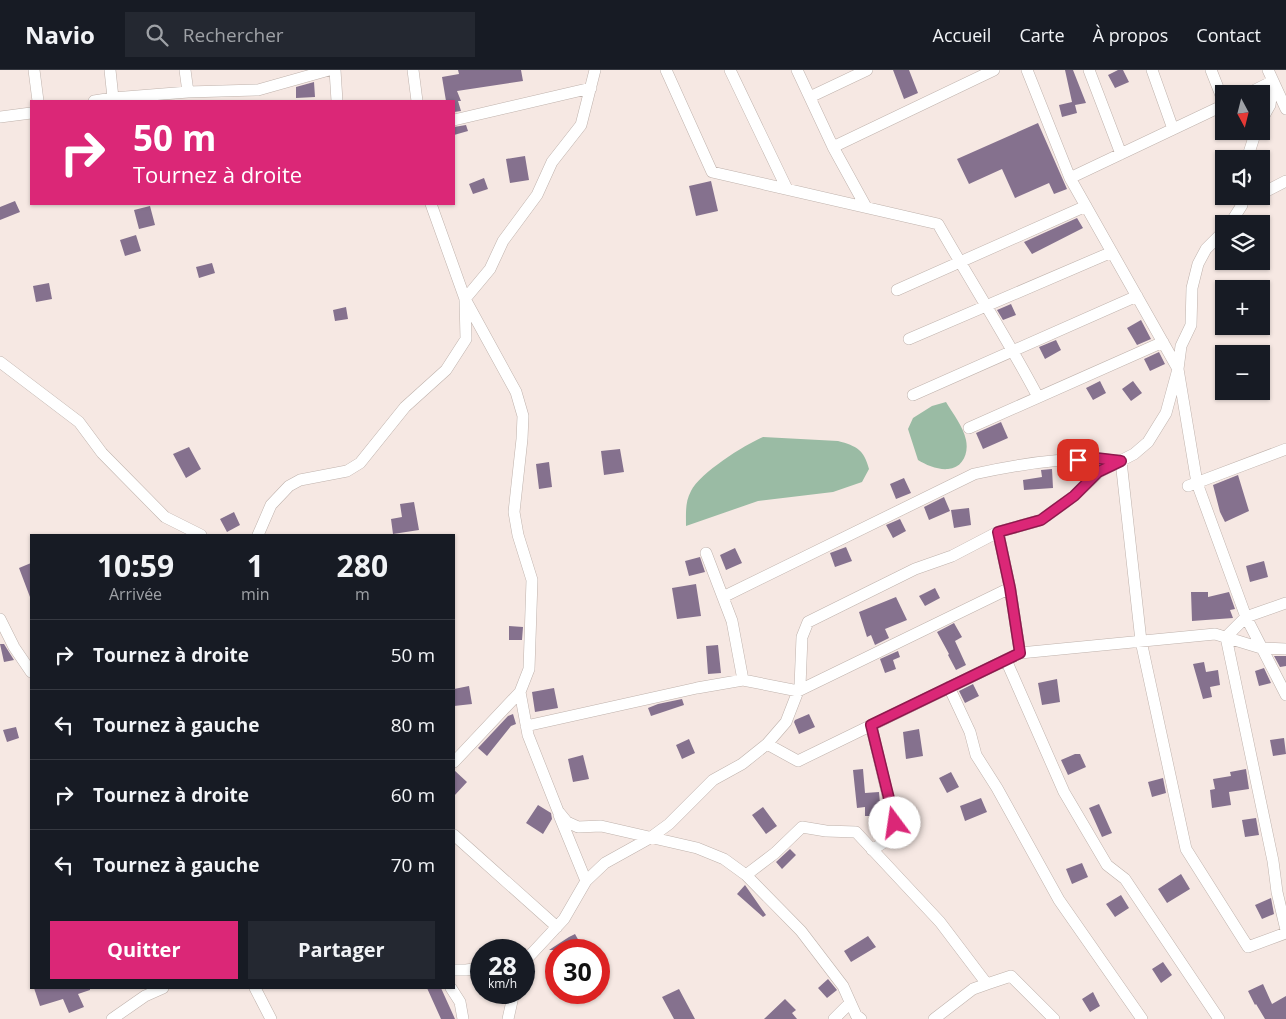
<!DOCTYPE html>
<html lang="fr">
<head>
<meta charset="utf-8">
<style>
	:root { --surface:#171b24; --page:#242831; --text:#f1f3f6; --muted:#9ea1a6; --line:#363941; --accent:#db2777 }
	body { margin:0; font-family:"Open Sans",sans-serif; background:var(--page); color:var(--text); height:100vh; display:flex; flex-direction:column; font-size:19px; white-space:nowrap }
	* { box-sizing:border-box; margin:0 }
	p { font-size:16px; color:var(--muted) }
	.icon { flex:none; width:28px; height:28px; fill:none; stroke:currentColor; stroke-width:2; stroke-linecap:round; stroke-linejoin:round }
	.map { position:relative; flex:1; overflow:hidden }
	.side { position:absolute; left:30px; top:464px; width:425px; height:455px; display:flex; flex-direction:column; background:var(--surface); border-radius:0px; box-shadow:0 1px 4px #0004 }
	.side>* { flex:none }
	.hud { position:absolute; left:30px; top:30px; width:425px; height:105px; border-radius:0px; box-shadow:0 1px 4px #0004; background:#db2777; color:#fff; overflow:hidden }
	.needle { width:32px; rotate:173deg }
	.tools { position:absolute; left:1215px; top:15px; display:grid; gap:10px }
	.tools a { display:grid; place-items:center; width:55px; height:55px; border-radius:0px; background:var(--surface); box-shadow:0 1px 4px #0004; font-size:25px }
	.speed { position:absolute; left:470px; top:869px; display:flex; gap:10px; font-size:25px; font-weight:700; text-align:center }
	.speed>* { display:grid; place-content:center; width:65px; height:65px; border-radius:50%; background:var(--surface); box-shadow:0 1px 4px #0004; line-height:1 }
	.speed small { font-size:12px; font-weight:400 }
	.speed .limit { border:8px solid #d22; background:#fff; color:#111 }
	.pin { position:absolute; display:grid; place-items:center; width:42px; height:42px; color:#fff; margin:-21px; border-radius:10px; box-shadow:0 2px 8px #0006 }
	.me { position:absolute; width:55px; margin:-28px; rotate:346deg; stroke-linejoin:round; filter:drop-shadow(0 0 4px #0008) }
	.turn { display:flex; align-items:center; gap:18px; height:105px; padding:0 20px; font-size:22px }
	.turn .icon { width:65px; height:65px; stroke-width:2.5 }
	.turn b { display:block; font-size:35px; line-height:42px }
	.eta { display:flex; justify-content:space-evenly; align-items:center; height:85px; text-align:center }
	.eta b { font-size:30px; font-weight:700; line-height:35px }
	.action { display:flex; gap:10px; margin-top:auto; padding:10px 20px }
	.action a { flex:1; height:58px; border-radius:0px; background:var(--accent); color:#fff; font-size:20px; font-weight:700; line-height:58px; text-align:center }
	.action a+a { background:var(--page); color:var(--text) }
	ul { padding:0; list-style:none }
	li { display:flex; align-items:center; gap:15px; height:70px; padding:0 20px; border-top:1px solid var(--line) }
	li div { flex:1 }
	li b { display:block; font-size:19px }
	li em { font-style:normal }
	header { display:flex; align-items:center; gap:30px; box-sizing:border-box; height:70px; padding:0 25px; background:var(--surface); border-bottom:1px solid var(--line) }
	header strong { font-size:24px }
	nav { display:flex; gap:28px; margin-inline-start:auto; font-size:18px }
	.search { width:350px; height:45px; background:var(--page); display:flex; align-items:center; gap:12px; box-sizing:border-box; padding:0 18px; border-radius:0px; color:var(--muted); font-size:19px }
	.map>svg:first-child { display:block }
	.forest { fill:#9abba4 }
	.building { fill:#85718e }
	.lines { fill:none; stroke-linecap:round; stroke-linejoin:round }
	.minor-casing { stroke:#bfb2ac; stroke-width:12 }
	.minor { stroke:#fff; stroke-width:11 }
	.route-casing { stroke:#8e194d; stroke-width:12 }
	.route { stroke:#db2777; stroke-width:9 }
</style>
</head>
<body>
<header>
<strong>Navio</strong>
<div class="search"><svg class="icon" aria-label="search" viewBox="0 0 24 24"><circle cx="10" cy="10" r="6"/><path d="M15 15l6 6"/></svg>Rechercher</div>
<nav><a>Accueil</a><a>Carte</a><a>À propos</a><a>Contact</a></nav>
</header>
<div class="map">
<svg width="1286" height="949" viewBox="0 0 1286 949">
	<rect width="100%" height="100%" fill="#f6e8e3"/>
	<!-- forest -->
	<path class="forest" d="M 946,332 C 953,344 963,356 966,370 C 969,384 962,398 948,399 C 938,400 926,395 918,390 L 908,359 L 913,348 L 932,336 Z
		M 763,367 L 838,371 C 857,376 864,380 869,399 L 862,412 L 833,422 L 758,431 L 686,456 C 686,443 685,432 691,421 C 700,403 744,375 763,367 Z"/>
	<!-- building -->
	<path class="building" d="M 458,0 L 521,0 L 523,11 L 457,21 L 461,31 L 458,31 L 461,41 L 454,42 L 454,31 L 446,31 L 442,7 L 459,4 Z
		M 893,0 L 909,0 L 918,23 L 904,29 Z
		M 1065,0 L 1073,0 L 1086,33 L 1075,35 L 1077,43 L 1062,47 L 1059,35 L 1072,32 Z
		M 1118,0 L 1123,0 L 1129,12 L 1115,18 L 1108,5 Z
		M 314,12 L 315,27 L 296,28 L 296,17 Z
		M 1038,53 L 1067,119 L 1054,124 L 1049,113 L 1015,128 L 1002,99 L 969,114 L 957,89 Z
		M 466,55 L 468,61 L 454,65 L 454,57 Z
		M 525,86 L 529,110 L 510,113 L 506,89 Z
		M 484,108 L 488,119 L 473,124 L 469,114 Z
		M 711,111 L 718,141 L 696,146 L 689,116 Z
		M 15,131 L 20,142 L 0,150 L 0,137 Z
		M 150,136 L 155,155 L 139,159 L 134,140 Z
		M 1077,148 L 1083,158 L 1032,184 L 1024,172 Z
		M 136,165 L 141,181 L 125,186 L 120,170 Z
		M 212,193 L 215,203 L 199,208 L 196,197 Z
		M 49,213 L 52,229 L 36,232 L 33,216 Z
		M 1011,234 L 1016,245 L 1003,250 L 997,240 Z
		M 346,237 L 348,249 L 335,251 L 333,240 Z
		M 1141,250 L 1151,269 L 1137,275 L 1127,258 Z
		M 1056,270 L 1061,280 L 1045,289 L 1039,277 Z
		M 1159,282 L 1165,294 L 1150,301 L 1144,289 Z
		M 1100,311 L 1106,323 L 1093,330 L 1086,318 Z
		M 1133,311 L 1142,323 L 1131,331 L 1122,319 Z
		M 1001,352 L 1008,368 L 983,379 L 976,363 Z
		M 189,377 L 201,399 L 186,408 L 173,384 Z
		M 620,379 L 624,402 L 604,405 L 601,381 Z
		M 549,392 L 552,417 L 539,419 L 536,394 Z
		M 1052,399 L 1053,418 L 1024,420 L 1023,410 L 1042,407 L 1041,400 Z
		M 1238,405 L 1249,441 L 1225,452 L 1220,442 L 1213,415 Z
		M 904,408 L 911,423 L 896,429 L 890,414 Z
		M 944,427 L 950,441 L 929,450 L 924,437 Z
		M 414,432 L 419,460 L 393,464 L 391,449 L 402,447 L 400,434 Z
		M 969,438 L 971,455 L 954,458 L 951,440 Z
		M 234,442 L 240,455 L 227,462 L 220,449 Z
		M 900,449 L 906,461 L 893,468 L 886,455 Z
		M 846,477 L 852,491 L 835,497 L 830,483 Z
		M 735,478 L 742,493 L 726,500 L 720,485 Z
		M 700,487 L 705,502 L 689,506 L 685,491 Z
		M 1264,491 L 1268,507 L 1250,512 L 1246,496 Z
		M 31,493 L 31,527 L 30,527 L 19,498 Z
		M 696,514 L 701,546 L 677,549 L 672,518 Z
		M 935,518 L 940,528 L 925,536 L 919,526 Z
		M 1191,522 L 1208,522 L 1208,527 L 1229,522 L 1235,539 L 1230,540 L 1233,548 L 1192,551 Z
		M 896,527 L 907,550 L 885,559 L 889,568 L 875,575 L 871,565 L 867,567 L 859,542 Z
		M 954,553 L 962,567 L 955,571 L 966,595 L 956,600 L 948,585 L 949,584 L 937,562 Z
		M 509,556 L 523,557 L 522,570 L 509,570 Z
		M 0,574 L 4,574 L 14,590 L 4,592 Z
		M 718,575 L 721,603 L 708,604 L 706,576 Z
		M 898,581 L 900,587 L 893,590 L 896,599 L 885,603 L 880,589 Z
		M 1274,586 L 1286,586 L 1286,596 L 1280,597 Z
		M 1204,592 L 1206,602 L 1218,600 L 1220,615 L 1210,617 L 1212,627 L 1203,629 L 1193,594 Z
		M 1264,598 L 1271,613 L 1259,616 L 1255,601 Z
		M 1057,609 L 1060,632 L 1042,635 L 1038,613 Z
		M 973,614 L 979,626 L 965,633 L 959,621 Z
		M 469,616 L 472,634 L 454,636 L 454,619 Z
		M 554,618 L 558,638 L 535,642 L 532,622 Z
		M 682,629 L 684,635 L 651,646 L 648,638 L 658,634 Z
		M 513,644 L 516,654 L 511,656 L 487,686 L 478,678 L 508,646 Z
		M 809,644 L 815,657 L 799,664 L 794,652 L 795,650 Z
		M 16,657 L 19,668 L 7,672 L 3,660 Z
		M 919,659 L 923,686 L 906,689 L 903,662 Z
		M 1284,668 L 1286,684 L 1273,686 L 1270,670 Z
		M 689,669 L 695,683 L 682,689 L 676,675 Z
		M 1075,684 L 1080,684 L 1086,697 L 1068,705 L 1061,690 Z
		M 583,685 L 589,709 L 573,712 L 568,689 Z
		M 863,699 L 865,723 L 879,722 L 881,746 L 865,746 L 865,737 L 857,738 L 853,700 Z
		M 1246,699 L 1249,719 L 1229,722 L 1231,735 L 1212,738 L 1210,720 L 1215,719 L 1213,709 L 1231,706 L 1230,702 Z
		M 454,700 L 467,712 L 454,726 Z
		M 951,702 L 959,717 L 947,723 L 939,708 Z
		M 1163,708 L 1166,723 L 1152,727 L 1148,712 Z
		M 981,728 L 987,742 L 965,751 L 960,736 Z
		M 1099,734 L 1112,763 L 1102,767 L 1089,738 Z
		M 538,735 L 551,743 L 552,749 L 543,764 L 526,753 Z
		M 763,737 L 777,756 L 766,764 L 752,745 Z
		M 1256,748 L 1259,765 L 1245,767 L 1242,750 Z
		M 790,779 L 796,785 L 782,799 L 776,792 Z
		M 1082,793 L 1088,807 L 1072,814 L 1066,799 Z
		M 1181,804 L 1190,819 L 1167,833 L 1158,819 Z
		M 745,815 L 766,845 L 763,847 L 737,824 Z
		M 1121,825 L 1129,838 L 1115,847 L 1106,834 Z
		M 1271,828 L 1274,844 L 1262,849 L 1255,835 Z
		M 575,864 L 584,880 L 549,880 L 569,867 Z
		M 868,866 L 876,877 L 851,892 L 844,881 Z
		M 1163,892 L 1172,905 L 1161,913 L 1152,899 Z
		M 828,909 L 837,920 L 827,928 L 818,918 Z
		M 1263,914 L 1272,934 L 1286,926 L 1286,949 L 1265,949 L 1256,934 L 1255,935 L 1248,921 Z
		M 34,918 L 90,918 L 90,920 L 78,924 L 84,937 L 69,943 L 63,929 L 40,936 Z
		M 427,918 L 441,918 L 455,949 L 441,949 Z
		M 679,919 L 695,949 L 674,949 L 662,927 Z
		M 1093,922 L 1100,936 L 1090,942 L 1082,929 Z
		M 785,929 L 796,940 L 792,943 L 797,949 L 764,949 Z"/>
	<g class="lines">
		<!-- minor casing -->
		<g class="minor-casing">
			<path id="minor" d="M 34,0 L 38,31
				M 110,0 L 113,28
				M 185,0 L 188,22
				M 335,0 L 337,31
				M 413,0 L 417,31
				M 666,0 L 712,102 L 938,154 C 971,212 1007,268 1038,327
				M 730,0 L 787,119
				M 797,0 L 833,77 L 866,137
				M 1027,0 L 1070,108 L 1178,299 L 1197,413 L 1246,547 L 1286,625
				M 1089,0 L 1121,84
				M 1152,0 L 1173,59
				M 1211,0 L 1224,33
				M 1268,0 L 1286,39
				M 1247,24 L 1273,11
				M 810,27 L 867,0
				M 94,31 L 113,28 L 188,22 L 258,20 L 329,0
				M 0,47 L 31,43
				M 454,50 L 591,18
				M 1261,51 L 1270,35 L 1273,11
				M 833,77 L 994,0
				M 1247,89 L 1256,61
				M 1070,108 L 1224,35
				M 1261,124 L 1286,111
				M 431,134 L 465,229 L 516,322 L 523,346 L 522,369 L 514,442 L 518,465 L 532,510 L 529,599 L 520,622 L 454,692
				M 1230,154 L 1242,135 L 1243,126
				M 897,220 L 1086,136
				M 909,269 L 1112,182
				M 0,292 L 79,352 L 102,383 L 165,447 L 201,465
				M 913,325 L 1137,226
				M 969,358 L 1163,272
				M 1188,416 L 1286,379
				M 998,462 L 1010,518 L 1020,583
				M 258,465 L 271,435 L 289,416 L 300,410 L 347,401 L 360,393 L 405,337 L 446,300 L 466,269 L 465,229 L 490,199 L 503,171 L 537,125 L 552,92 L 581,55 L 595,0
				M 723,527 L 974,404 C 1019,394 1075,385 1121,391 L 1141,571 L 1186,779 L 1248,877 L 1286,863
				M 1286,533 L 1246,547 L 1226,567 L 1273,791 L 1277,822 L 1286,860
				M 0,549 L 14,577 L 31,602
				M 1006,590 L 1064,722 L 1107,795 L 1125,809 L 1219,949
				M 743,610 L 798,621 L 1010,518
				M 949,617 L 970,662 L 976,685 L 997,718 L 1059,830 L 1142,949
				M 520,622 L 528,665 L 558,741 L 567,752 L 578,757 L 601,756 L 697,778 L 724,789 L 746,805 L 801,861 L 843,916 L 856,945 L 861,949
				M 871,655 L 897,764 L 872,780
				M 526,656 L 697,618 L 743,610 L 732,551 L 706,483
				M 767,674 L 798,691 L 1020,583 L 1215,564 L 1261,578 L 1286,579
				M 559,745 L 586,811
				M 454,765 L 557,857
				M 746,805 L 775,783 L 802,757 L 826,761 L 856,762 L 940,852 L 987,914 L 1011,906 L 1054,949
				M 524,892 L 564,849 L 586,811 L 605,793 L 650,768 L 669,754 L 713,710 L 742,694 L 767,674 L 786,652 L 800,616 L 802,567 L 808,552 L 915,499 L 952,486 L 998,462 L 1041,450 L 1074,426 L 1099,402 L 1134,384 L 1148,372 L 1166,343 L 1178,299 L 1181,276 L 1191,255 L 1192,218 L 1198,194 L 1206,179 L 1224,161
				M 454,900 L 466,900 L 481,898
				M 255,918 L 271,949
				M 451,918 L 460,932 L 463,949
				M 112,949 L 145,926 L 163,918
				M 508,949 L 514,922
				M 834,949 L 850,933
				M 934,949 L 973,919 L 987,914"/>
		</g>
		<!-- minor -->
		<use href="#minor" class="minor"/>
	</g>
	<g class="lines">
		<!-- route casing -->
		<g class="route-casing">
			<path id="route" d="M 895,753 L 871,655 L 1020,583 L 1010,518 L 998,462 L 1041,450 L 1074,426 L 1098,402 L 1121,391 L 1096,388 L 1078,390"/>
		</g>
		<!-- route -->
		<use href="#route" class="route"/>
	</g>
</svg>
<div class="tools">
<a><svg class="needle" viewBox="-14 -14 28 28"><path d="M0-13l5 13h-10z" fill="#e53935"/><path d="M0 13l5-13h-10z" fill="#9ea1a6"/></svg></a>
<a><svg class="icon" aria-label="sound" viewBox="0 0 24 24"><path d="M4 9h4l5-4v14l-5-4H4zM17 9q2 3 0 6"/></svg></a>
<a><svg class="icon" aria-label="layers" viewBox="0 0 24 24"><path d="M12 4l9 5-9 5-9-5zM3 14l9 5 9-5"/></svg></a>
<a>+</a>
<a>−</a>
</div>
<div class="speed"><div>28<small>km/h</small></div><div class="limit">30</div></div>
<div class="pin" style="left:1078px;top:390px;background:#d93025"><svg class="icon" aria-label="arrive" viewBox="0 0 24 24"><path d="M6 21V4h12l-3 4 3 4H6"/></svg></div>
<svg class="me" style="left:895px;top:753px" viewBox="-20 -20 40 40"><circle r="19" fill="#fff"/><path d="M0-13L10 11 0 6-10 11z" fill="#db2777"/></svg>
<div class="hud">
<div class="turn"><svg class="icon" aria-label="right" viewBox="0 0 24 24"><path d="M7 20v-9h11M14 6l5 5-5 5"/></svg><div><b>50 m</b>Tournez à droite</div></div>
</div>
<section class="side">
<div class="eta">
<div><b>10:59</b><p>Arrivée</p></div>
<div><b>1</b><p>min</p></div>
<div><b>280</b><p>m</p></div>
</div>
<ul>
<li><svg class="icon" aria-label="right" viewBox="0 0 24 24"><path d="M7 20v-9h11M14 6l5 5-5 5"/></svg><div><b>Tournez à droite</b></div><em>50 m</em></li>
<li><svg class="icon" aria-label="left" viewBox="0 0 24 24"><path d="M17 20v-9H6M10 6l-5 5 5 5"/></svg><div><b>Tournez à gauche</b></div><em>80 m</em></li>
<li><svg class="icon" aria-label="right" viewBox="0 0 24 24"><path d="M7 20v-9h11M14 6l5 5-5 5"/></svg><div><b>Tournez à droite</b></div><em>60 m</em></li>
<li><svg class="icon" aria-label="left" viewBox="0 0 24 24"><path d="M17 20v-9H6M10 6l-5 5 5 5"/></svg><div><b>Tournez à gauche</b></div><em>70 m</em></li>
</ul>
<div class="action"><a>Quitter</a><a>Partager</a></div>
</section>
</div>
</body>
</html>
